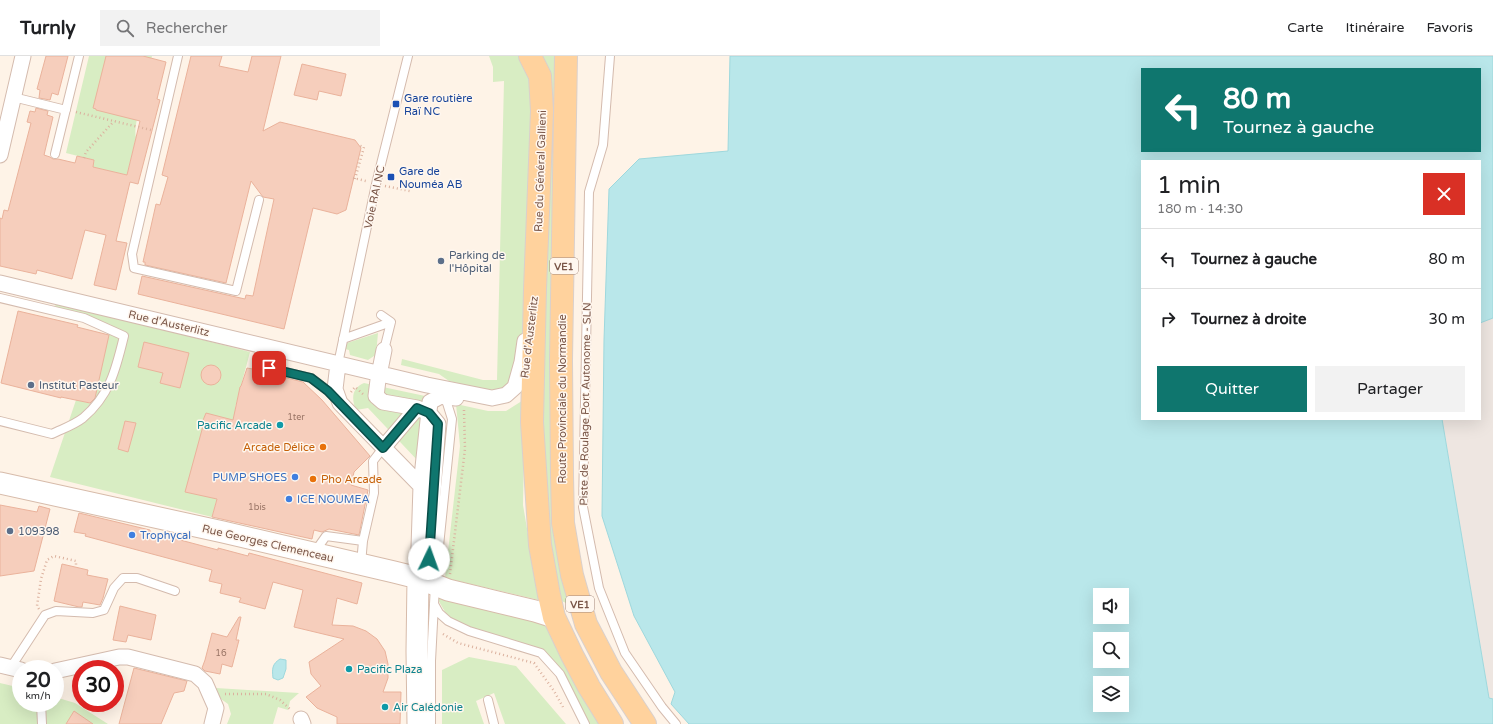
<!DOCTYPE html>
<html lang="fr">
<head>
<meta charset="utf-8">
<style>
	:root { --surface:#fff; --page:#f2f2f2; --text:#202124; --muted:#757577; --line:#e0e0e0; --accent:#0f766e }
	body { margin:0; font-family:"Varela Round",sans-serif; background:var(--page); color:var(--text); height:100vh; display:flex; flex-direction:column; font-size:15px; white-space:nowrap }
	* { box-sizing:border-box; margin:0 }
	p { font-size:13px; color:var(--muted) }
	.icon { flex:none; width:22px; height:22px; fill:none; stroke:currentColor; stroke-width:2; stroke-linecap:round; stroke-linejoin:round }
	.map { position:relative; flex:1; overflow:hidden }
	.panel { position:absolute; left:1141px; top:104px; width:340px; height:260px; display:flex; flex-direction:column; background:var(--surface); border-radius:0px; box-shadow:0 4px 16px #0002 }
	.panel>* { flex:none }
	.banner { position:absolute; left:1141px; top:12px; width:340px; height:84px; border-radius:0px; box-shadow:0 4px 16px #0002; background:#0f766e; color:#fff; overflow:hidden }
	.buttons { position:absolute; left:1093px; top:532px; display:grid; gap:8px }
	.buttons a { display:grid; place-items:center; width:36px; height:36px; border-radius:0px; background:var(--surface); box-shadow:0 4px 16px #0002; font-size:20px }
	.speed { position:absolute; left:12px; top:604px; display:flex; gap:8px; font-size:20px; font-weight:700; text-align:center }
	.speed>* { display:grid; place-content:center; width:52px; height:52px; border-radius:50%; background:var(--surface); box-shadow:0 4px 16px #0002; line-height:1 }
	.speed small { font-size:10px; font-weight:400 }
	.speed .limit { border:6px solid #d22; background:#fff; color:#111 }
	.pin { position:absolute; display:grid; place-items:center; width:34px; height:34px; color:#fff; margin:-17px; border-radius:8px; box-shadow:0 2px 6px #0006 }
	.me { position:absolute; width:44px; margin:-22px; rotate:3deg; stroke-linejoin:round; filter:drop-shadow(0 0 3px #0008) }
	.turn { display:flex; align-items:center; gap:14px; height:84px; padding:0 16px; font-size:18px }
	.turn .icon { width:52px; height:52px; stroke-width:2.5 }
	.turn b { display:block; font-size:28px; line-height:34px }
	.round { display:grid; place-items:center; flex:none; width:42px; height:42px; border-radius:0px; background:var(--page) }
	.summary { display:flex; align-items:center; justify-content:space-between; height:68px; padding:0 16px }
	h1 { font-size:24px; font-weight:600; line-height:30px }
	.action { display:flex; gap:8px; margin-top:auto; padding:8px 16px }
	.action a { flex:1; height:46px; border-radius:0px; background:var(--accent); color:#fff; font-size:16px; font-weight:600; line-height:46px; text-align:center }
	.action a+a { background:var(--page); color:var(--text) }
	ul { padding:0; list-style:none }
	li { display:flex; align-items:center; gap:12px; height:60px; padding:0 16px; border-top:1px solid var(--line) }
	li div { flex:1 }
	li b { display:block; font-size:15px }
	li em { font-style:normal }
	header { display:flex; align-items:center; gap:24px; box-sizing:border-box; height:56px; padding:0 20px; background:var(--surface); border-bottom:1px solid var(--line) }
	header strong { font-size:19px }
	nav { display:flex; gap:22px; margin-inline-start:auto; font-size:14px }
	.search { width:280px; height:36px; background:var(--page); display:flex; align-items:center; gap:10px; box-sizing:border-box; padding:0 14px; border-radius:0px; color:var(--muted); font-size:15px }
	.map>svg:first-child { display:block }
	.industrial { fill:#eee6e1 }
	.green { fill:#d8edc3 }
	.water { fill:#b9e7ea; stroke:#9ed8dd; fill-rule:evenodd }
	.building { fill:#f6cebc; stroke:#eab29b }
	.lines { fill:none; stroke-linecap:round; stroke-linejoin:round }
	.lane-casing { stroke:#d4bbae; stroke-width:10 }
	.street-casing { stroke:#d4bbae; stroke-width:17 }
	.secondary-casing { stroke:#d7bbaa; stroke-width:23 }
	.primary-casing { stroke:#dad0cc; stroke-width:24 }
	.path { stroke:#dbb19e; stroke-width:2.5; stroke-dasharray:1 3; stroke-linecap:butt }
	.lane { stroke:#fff; stroke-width:8 }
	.street { stroke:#fff; stroke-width:15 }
	.secondary { stroke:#fff; stroke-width:21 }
	.primary { stroke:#ffd29d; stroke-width:22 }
	.route-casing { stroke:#0a4d48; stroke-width:10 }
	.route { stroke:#0f766e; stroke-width:7 }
	.transit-dot { fill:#1a4fb4; stroke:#fff7ef; stroke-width:1.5 }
	.service-dot { fill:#5c6f8a; stroke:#fff7ef; stroke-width:1.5 }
	.culture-dot { fill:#0f9aa8; stroke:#fff7ef; stroke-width:1.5 }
	.food-dot { fill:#e8710a; stroke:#fff7ef; stroke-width:1.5 }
	.shop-dot { fill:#3f7fe0; stroke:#fff7ef; stroke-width:1.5 }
	.labels { text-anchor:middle; stroke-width:3; stroke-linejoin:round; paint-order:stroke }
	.number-label { font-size:9px; fill:#997465 }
	.shield { fill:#fff7ef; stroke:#a2867a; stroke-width:1 }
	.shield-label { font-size:10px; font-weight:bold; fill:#7a5648 }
	.transit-label { font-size:11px; fill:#164399; stroke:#fff7ef; text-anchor:start }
	.street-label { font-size:11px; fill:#7a5648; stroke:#fff7ef }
	.service-label { font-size:11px; fill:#4e5e75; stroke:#fff7ef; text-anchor:start }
	.culture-label { font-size:11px; fill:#0d838f; stroke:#fff7ef; text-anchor:start }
	.food-label { font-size:11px; fill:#c56008; stroke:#fff7ef; text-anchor:end }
	.shop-label { font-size:11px; fill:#366cbe; stroke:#fff7ef; text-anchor:start }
</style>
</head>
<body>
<header>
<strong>Turnly</strong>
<div class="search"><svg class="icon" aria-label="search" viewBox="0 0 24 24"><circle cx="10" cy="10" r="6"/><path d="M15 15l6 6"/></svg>Rechercher</div>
<nav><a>Carte</a><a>Itinéraire</a><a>Favoris</a></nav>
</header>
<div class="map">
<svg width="1493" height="668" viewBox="0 0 1493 668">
	<rect width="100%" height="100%" fill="#fef3e7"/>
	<!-- industrial -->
	<path class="industrial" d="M 1493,262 L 1493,643 L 1489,642 L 1442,363 L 1480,363 L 1480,267 Z"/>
	<!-- green -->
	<path class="green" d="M 89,0 L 152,0 C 149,14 132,72 136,81 L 127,119 L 93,111 L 94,104 L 66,97 Z
		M 489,0 L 524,0 L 534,30 L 529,230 L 522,291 L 508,330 L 500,333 L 486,334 L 449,325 L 439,318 L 401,309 L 402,303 L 483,324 L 497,324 L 504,25 L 493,26 L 493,11 Z
		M 540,0 L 559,0 L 573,550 L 557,543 L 545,468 L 542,352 Z
		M 61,247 L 250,296 L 235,352 L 238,362 L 212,461 L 50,421 L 76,344 L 93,348 L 111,269 L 54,250 Z
		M 378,277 L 376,299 L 374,300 L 368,304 L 350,299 L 349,294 L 345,293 L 347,287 Z
		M 364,327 L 425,340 L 419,406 L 368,352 L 356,354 C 351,342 352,332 364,327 Z
		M 525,343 L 523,449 L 539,544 L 445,522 L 460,390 L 456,348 L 488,355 L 506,355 Z
		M 444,536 L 545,563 L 602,668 L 589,668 L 564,617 L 544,595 L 472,573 L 448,561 L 437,542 Z
		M 469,601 L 516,610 L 566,668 L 505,668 L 494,637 L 476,645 L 484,668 L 442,668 L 442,614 Z
		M 0,627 L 21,632 L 21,647 L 55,647 L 55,641 L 75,647 L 108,668 L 0,668 Z
		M 216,632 L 299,637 L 290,645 L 288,654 L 278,651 L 273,668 L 227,668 L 231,658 L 228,648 L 221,643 L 218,645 Z"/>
	<!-- water -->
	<path class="water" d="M 730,0 L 1493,0 L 1493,262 L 1480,267 L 1480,105 L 1142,105 L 1142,363 L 1442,363 L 1489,642 L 1493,643 L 1493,668 L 689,668 L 671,648 L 675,636 L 634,560 L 602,460 L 604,284 L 609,133 L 639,103 L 728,95 ZM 1142,13 L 1480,13 L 1480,95 L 1142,95 ZM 1100,539 L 1122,539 L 1122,561 L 1100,561 ZM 1100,583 L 1122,583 L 1122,605 L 1100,605 ZM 1100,627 L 1122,627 L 1122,649 L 1100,649 Z
		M 280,603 L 286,604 L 286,613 L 283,622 L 278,624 L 273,622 C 272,613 272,608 280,603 Z"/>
	<!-- building -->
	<path class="building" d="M 46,0 L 68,0 L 58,39 L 52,37 L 50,44 L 39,42 L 40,34 L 37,33 Z
		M 106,0 L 143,0 L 166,6 L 157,43 L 160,44 L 138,128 L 130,126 L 116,185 L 127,187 L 116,234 L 94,229 L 106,179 L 85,174 L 72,223 L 37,214 L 36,218 L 0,210 L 0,162 L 2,163 L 4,154 L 8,155 L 31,67 L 27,66 L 30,55 L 35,56 L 36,52 L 48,55 L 47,59 L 53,61 L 44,99 L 50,101 L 53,103 L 58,103 L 75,107 L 77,100 L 94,104 L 93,111 L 127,119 L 140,65 L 96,54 L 96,53 L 93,52 Z
		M 191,0 L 222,0 L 219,10 L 248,16 L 252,0 L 281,0 L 263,75 L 280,66 L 355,84 L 361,92 L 346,154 L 337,158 L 313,152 L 284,273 L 138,238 L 142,220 L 245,243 L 246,239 L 253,240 L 274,143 L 263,141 L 251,125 L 226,227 L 145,209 L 145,206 L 143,206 L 156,148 L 160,149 L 168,121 L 162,119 Z
		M 302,8 L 346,18 L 341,40 L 319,35 L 317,44 L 294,39 Z
		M 18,255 L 78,269 L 77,271 L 109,279 L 95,342 L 90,347 L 61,341 L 61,342 L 1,327 Z
		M 144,286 L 189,297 L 180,332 L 160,327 L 163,317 L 138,311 Z
		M201 319a10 10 0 1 1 20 0a10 10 0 1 1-20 0Z
		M 247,312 L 258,314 L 258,319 L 261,321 L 266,321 L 270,318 L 303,326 L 322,344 L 370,400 L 354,416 L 351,429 L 368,434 L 359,479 L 329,473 L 322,476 L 314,474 L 312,483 L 212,461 L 217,443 L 185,436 L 203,370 L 201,369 L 206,357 L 233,364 L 240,331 L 241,330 Z
		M 125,365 L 136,367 L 128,396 L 118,393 Z
		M 0,449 L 37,456 L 39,450 L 50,453 L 34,515 L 0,520 Z
		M 79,457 L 150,474 L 150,476 L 218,494 L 218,492 L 248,500 L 249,497 L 362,527 L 357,548 L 337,542 L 332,569 L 353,570 L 366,575 L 377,583 L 385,595 L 388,608 L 388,622 L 383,636 L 401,636 L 400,668 L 337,668 L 337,661 L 317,652 L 306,641 L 321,630 L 311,618 L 309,606 L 344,583 L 294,571 L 303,534 L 273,526 L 265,553 L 239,546 L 241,542 L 220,537 L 222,528 L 209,525 L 212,514 L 85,480 L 86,478 L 74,476 Z
		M 62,508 L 88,514 L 87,519 L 108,523 L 103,542 L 100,549 L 83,546 L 82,551 L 79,551 L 54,545 Z
		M 120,550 L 156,559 L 151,584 L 128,579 L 126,586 L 113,584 Z
		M 239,561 L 241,561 L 236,584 L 239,584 L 232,611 L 222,608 L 220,618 L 205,615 L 202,612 L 205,604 L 212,577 L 227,581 Z
		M 134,612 L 187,625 L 184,635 L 174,637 L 161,668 L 119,668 Z
		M 74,655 L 93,668 L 66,668 Z"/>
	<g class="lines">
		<!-- lane casing -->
		<g class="lane-casing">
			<path id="lane" d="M 178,0 L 132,198 L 134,212 L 236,235 L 259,144
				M 610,0 L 603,89 L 589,136 L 583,451 L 599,532 L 625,597 L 662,651 L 676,668
				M 13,41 L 66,54
				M 55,98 L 79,0
				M 0,242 L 84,262 L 124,280 C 116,313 110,339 83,362 C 74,369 62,373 52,378 L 0,365
				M 381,259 L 391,266 L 384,294
				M 343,283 L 391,266
				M 338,308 L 376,128 L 408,0
				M 263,316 L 269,312 L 311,322 L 328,335 L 336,343
				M 314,497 L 326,480 L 363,485
				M 361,508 L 363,485 L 374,437 L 373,405 L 383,392
				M 434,548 L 439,557 L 448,565 L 469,575 L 541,597 L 560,618 L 585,668
				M 11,611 L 45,559 L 56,555 L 93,557 L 104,554 L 114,532 L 123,522 L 137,522 L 175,535
				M 488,644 L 494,668
				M 41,647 L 42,668
				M 431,668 L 431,605 L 435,529 L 452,363 L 447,347 L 442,341"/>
		</g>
		<!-- street casing -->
		<g class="street-casing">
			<path id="street" d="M 0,99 L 23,0
				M 0,227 L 427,329 L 492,342 L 506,339 L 515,331 L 522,306 L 525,285
				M 384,294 L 378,324 L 376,340 L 383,346 L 417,352 L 429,357 L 438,368 L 429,492
				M 338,308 L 335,333 L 340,347 L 421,430
				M 383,392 L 417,352
				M 418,522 L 421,430 L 430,346 L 441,340 L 456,342
				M 0,609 L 21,614
				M 55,615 L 119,601 L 128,601 L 195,618 L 205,627 L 216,652 L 212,668
				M 301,663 L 303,668"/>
		</g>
		<!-- secondary casing -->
		<g class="secondary-casing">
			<path id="secondary" d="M 0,427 L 223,476 L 394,516 L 418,522 L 448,534 L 535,555 L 554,561
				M 418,522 L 417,595 L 418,668"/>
		</g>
		<!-- primary casing -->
		<g class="primary-casing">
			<path id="primary" d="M 530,0 L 540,20 L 542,55 L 535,233 L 532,366 L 540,489 L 549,539 L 554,561 L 572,599 L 589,631 L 612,668
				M 566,0 L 561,304 L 562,419 L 563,467 L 572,519 L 586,568 L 611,616 L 645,668"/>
		</g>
		<!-- path -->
		<path class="path" d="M 76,56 L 151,74
			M 84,102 L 86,96 L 114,65
			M 353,122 L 366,125
			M 355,123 L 364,91 L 358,89
			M 385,130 L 410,135
			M 351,336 L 355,331 L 363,338
			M 450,518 L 465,393 L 464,354
			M 39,553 L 37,550 L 41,523 L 47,504 L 54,500 L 76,505 L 76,511
			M 443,578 L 458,587 L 534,607 L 554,635 L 563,651
			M 225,638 L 266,638 L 280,644 L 291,654"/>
		<!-- lane -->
		<use href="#lane" class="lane"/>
		<!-- street -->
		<use href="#street" class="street"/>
		<!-- secondary -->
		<use href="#secondary" class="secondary"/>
		<!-- primary -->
		<use href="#primary" class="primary"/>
	</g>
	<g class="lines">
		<!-- route casing -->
		<g class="route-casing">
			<path id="route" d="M 269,312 L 311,322 L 328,335 L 383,392 L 417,352 L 429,357 L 438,368 L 429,503"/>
		</g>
		<!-- route -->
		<use href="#route" class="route"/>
	</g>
	<!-- markers -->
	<g class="transit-dot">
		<rect x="392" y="44" width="8" height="8" rx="2"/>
		<rect x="387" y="117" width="8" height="8" rx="2"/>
	</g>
	<g class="service-dot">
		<circle cx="441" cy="205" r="4"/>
		<circle cx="31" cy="329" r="4"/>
		<circle cx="10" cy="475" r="4"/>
	</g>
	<g class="culture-dot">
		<circle cx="280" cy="369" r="4"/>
		<circle cx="349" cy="613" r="4"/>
		<circle cx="385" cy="651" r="4"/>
	</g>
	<g class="food-dot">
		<circle cx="323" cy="391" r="4"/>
		<circle cx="313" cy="423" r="4"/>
	</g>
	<g class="shop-dot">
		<circle cx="295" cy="421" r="4"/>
		<circle cx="289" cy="443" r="4"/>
		<circle cx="132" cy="479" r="4"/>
	</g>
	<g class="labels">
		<!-- number labels -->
		<g class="number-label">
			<text x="296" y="364">1ter</text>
			<text x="257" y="454">1bis</text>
			<text x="221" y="600">16</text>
		</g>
		<!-- shield labels -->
		<g class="shield">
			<rect x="550" y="202" width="28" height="16" rx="3"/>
			<rect x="566" y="540" width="28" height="16" rx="3"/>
		</g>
		<g class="shield-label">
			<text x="564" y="214">VE1</text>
			<text x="580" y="552">VE1</text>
		</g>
		<!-- transit labels -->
		<g class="transit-label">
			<text x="404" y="46">Gare routière<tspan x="404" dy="13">Raï NC</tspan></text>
			<text x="399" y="119">Gare de<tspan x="399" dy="13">Nouméa AB</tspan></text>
		</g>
		<!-- street labels -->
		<g class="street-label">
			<text transform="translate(540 115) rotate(-88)" y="4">Rue du Général Gallieni</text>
			<text transform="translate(374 141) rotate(-78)" y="4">Voie RAI NC</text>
			<text transform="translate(169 267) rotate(13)" y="4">Rue d'Austerlitz</text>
			<text transform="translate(529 281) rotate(-83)" y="4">Rue d'Austerlitz</text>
			<text transform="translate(562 343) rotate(-90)" y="4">Route Provinciale du Normandie</text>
			<text transform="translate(585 348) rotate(-89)" y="4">Piste de Roulage Port Autonome - SLN</text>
			<text transform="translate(268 487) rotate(13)" y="4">Rue Georges Clemenceau</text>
		</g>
		<!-- service labels -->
		<g class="service-label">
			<text x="449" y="203">Parking de<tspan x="449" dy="13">l'Hôpital</tspan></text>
			<text x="39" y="333">Institut Pasteur</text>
			<text x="18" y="479">109398</text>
		</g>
		<!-- culture labels -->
		<g class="culture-label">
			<text x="272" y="373" text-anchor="end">Pacific Arcade</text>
			<text x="357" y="617">Pacific Plaza</text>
			<text x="393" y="655">Air Calédonie</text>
		</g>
		<!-- food labels -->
		<g class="food-label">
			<text x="315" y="395">Arcade Délice</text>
			<text x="321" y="427" text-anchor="start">Pho Arcade</text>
		</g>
		<!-- shop labels -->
		<g class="shop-label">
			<text x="287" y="425" text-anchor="end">PUMP SHOES</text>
			<text x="297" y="447">ICE NOUMEA</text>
			<text x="140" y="483">Trophycal</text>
		</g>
	</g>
</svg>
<div class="buttons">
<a><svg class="icon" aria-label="sound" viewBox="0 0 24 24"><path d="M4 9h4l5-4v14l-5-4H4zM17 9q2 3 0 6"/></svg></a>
<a><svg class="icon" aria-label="search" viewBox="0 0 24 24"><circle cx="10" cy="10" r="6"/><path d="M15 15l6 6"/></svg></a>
<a><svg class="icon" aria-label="layers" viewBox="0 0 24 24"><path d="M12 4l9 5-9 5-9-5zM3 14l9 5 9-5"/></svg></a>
</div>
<div class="speed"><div>20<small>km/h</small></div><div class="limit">30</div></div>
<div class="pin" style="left:269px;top:312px;background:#d93025"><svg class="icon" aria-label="arrive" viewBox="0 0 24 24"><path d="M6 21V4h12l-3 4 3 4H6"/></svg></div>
<svg class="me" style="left:429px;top:503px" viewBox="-20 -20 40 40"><circle r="19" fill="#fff"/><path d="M0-13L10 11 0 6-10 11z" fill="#0f766e"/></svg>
<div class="banner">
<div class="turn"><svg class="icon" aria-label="left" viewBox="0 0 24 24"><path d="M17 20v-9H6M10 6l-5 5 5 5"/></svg><div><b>80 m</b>Tournez à gauche</div></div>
</div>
<section class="panel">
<div class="summary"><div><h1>1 min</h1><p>180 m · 14:30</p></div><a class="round" style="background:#d93025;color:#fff"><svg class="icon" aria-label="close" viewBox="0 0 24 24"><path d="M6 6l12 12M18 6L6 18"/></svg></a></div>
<ul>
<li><svg class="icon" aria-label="left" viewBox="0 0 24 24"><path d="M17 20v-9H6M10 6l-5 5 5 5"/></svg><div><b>Tournez à gauche</b></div><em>80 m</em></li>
<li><svg class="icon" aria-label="right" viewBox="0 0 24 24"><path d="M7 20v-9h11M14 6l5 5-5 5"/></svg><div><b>Tournez à droite</b></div><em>30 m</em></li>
</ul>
<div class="action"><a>Quitter</a><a>Partager</a></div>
</section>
</div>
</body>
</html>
